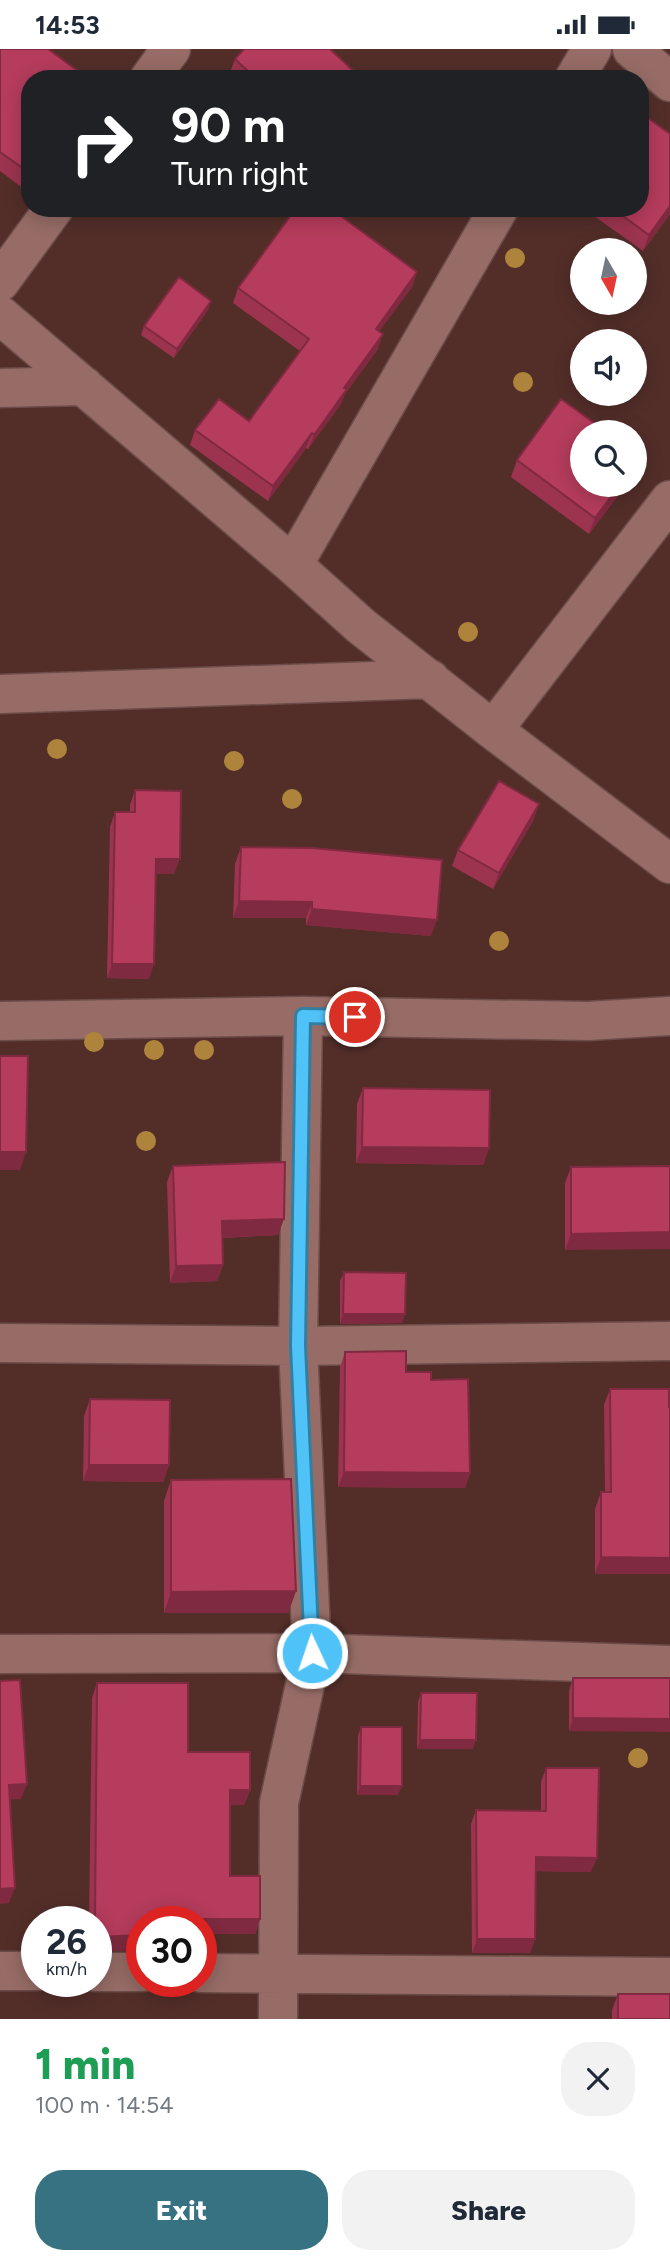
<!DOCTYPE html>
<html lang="en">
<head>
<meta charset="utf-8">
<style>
	:root { --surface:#fff; --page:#f2f2f3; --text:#1f2937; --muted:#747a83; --accent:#367281 }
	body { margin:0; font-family:Figtree,sans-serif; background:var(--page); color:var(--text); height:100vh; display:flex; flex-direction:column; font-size:26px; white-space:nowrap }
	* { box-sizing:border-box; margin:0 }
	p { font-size:23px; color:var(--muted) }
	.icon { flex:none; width:38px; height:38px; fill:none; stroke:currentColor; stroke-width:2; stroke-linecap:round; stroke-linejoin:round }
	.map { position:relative; height:1970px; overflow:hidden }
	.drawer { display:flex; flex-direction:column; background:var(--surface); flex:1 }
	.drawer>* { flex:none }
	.hud { position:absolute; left:21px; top:21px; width:628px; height:147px; border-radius:28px; box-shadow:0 4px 18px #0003; background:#202124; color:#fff; overflow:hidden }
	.needle { width:46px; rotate:171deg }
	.buttons { position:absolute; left:570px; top:189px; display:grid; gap:14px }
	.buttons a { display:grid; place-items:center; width:77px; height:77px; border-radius:50%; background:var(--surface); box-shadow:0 4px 18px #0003; font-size:35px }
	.speed { position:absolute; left:21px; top:1857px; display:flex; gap:14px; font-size:35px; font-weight:700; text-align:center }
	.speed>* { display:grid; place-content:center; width:91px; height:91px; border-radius:50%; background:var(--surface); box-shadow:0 4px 18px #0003; line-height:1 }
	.speed small { font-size:18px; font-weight:400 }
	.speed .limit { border:10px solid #d22; background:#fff; color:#111 }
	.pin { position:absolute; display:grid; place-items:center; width:60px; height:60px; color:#fff; margin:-30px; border:4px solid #fff; border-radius:50%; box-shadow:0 2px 7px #0007 }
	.me { position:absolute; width:77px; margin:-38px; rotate:357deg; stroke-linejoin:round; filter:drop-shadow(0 0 5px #0008) }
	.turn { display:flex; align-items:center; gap:24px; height:147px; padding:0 35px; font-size:32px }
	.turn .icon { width:91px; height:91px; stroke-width:2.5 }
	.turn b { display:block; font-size:49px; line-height:60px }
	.round { display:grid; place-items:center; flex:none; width:74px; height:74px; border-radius:28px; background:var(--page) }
	.summary { display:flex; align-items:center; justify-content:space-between; height:119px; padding:0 35px }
	h1 { font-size:42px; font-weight:800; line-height:52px; color:#1e9e55 }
	.primary-button { display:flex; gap:14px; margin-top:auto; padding:14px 35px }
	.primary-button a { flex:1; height:80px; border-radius:28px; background:var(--accent); color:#fff; font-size:28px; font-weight:800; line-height:80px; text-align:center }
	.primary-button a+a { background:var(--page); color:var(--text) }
	.status { display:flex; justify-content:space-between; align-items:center; height:49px; padding:0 35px; background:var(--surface); direction:ltr }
	.status svg { height:19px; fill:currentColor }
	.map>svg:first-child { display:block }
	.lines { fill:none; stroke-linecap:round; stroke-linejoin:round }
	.minor-casing { stroke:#6c4c48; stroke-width:41 }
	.minor { stroke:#976c66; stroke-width:38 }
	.tree { fill:#ae843c }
	.wall { fill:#9c344f }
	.shaded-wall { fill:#7f2a40 }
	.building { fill:#b53c5c; stroke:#7f2a40; stroke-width:2 }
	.route-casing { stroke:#337fa1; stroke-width:18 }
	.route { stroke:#4fc3f7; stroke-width:12 }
</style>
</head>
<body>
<div class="status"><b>14:53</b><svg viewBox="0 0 49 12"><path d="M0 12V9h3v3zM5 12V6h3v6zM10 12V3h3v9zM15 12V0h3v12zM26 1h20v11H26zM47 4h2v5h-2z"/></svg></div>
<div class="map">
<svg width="670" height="1970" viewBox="0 0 670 1970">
	<rect width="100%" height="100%" fill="#532e29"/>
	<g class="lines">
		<!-- minor casing -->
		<g class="minor-casing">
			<path id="minor" d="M 632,0 L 670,33
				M 149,30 L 171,0
				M 574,30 L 592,0
				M 0,233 L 54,159
				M 0,266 L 293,516 L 361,577 L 493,681 L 670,815
				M 0,339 L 84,337
				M 293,516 L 499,159
				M 0,645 L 430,630
				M 493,681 L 670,451
				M 0,972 L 303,967 L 588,972 L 670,967
				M 0,1294 L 298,1297 L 670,1292
				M 0,1605 L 312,1604 L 670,1616
				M 0,1922 L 37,1922
				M 96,1923 L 142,1923
				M 201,1924 L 670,1928
				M 278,1970 L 279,1754 L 312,1604 L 298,1297 L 303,967"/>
		</g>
		<!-- minor -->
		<use href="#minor" class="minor"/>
	</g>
	<!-- trees -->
	<g class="tree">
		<circle cx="515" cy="209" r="10"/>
		<circle cx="523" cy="333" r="10"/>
		<circle cx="468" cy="583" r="10"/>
		<circle cx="57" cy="700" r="10"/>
		<circle cx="234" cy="712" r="10"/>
		<circle cx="292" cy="750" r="10"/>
		<circle cx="499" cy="892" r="10"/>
		<circle cx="94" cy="993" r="10"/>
		<circle cx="154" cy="1001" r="10"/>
		<circle cx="204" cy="1001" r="10"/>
		<circle cx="146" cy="1092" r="10"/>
		<circle cx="638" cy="1709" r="10"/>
	</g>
	<!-- wall -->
	<path class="wall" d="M 0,0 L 30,30 L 30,141 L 28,143 L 0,122 Z
		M 235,10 L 362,30 L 233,30 L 229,26 Z
		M 670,85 L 670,165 L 643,202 L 583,159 L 640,159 Z
		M 417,223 L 412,238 L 379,282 L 378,300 L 345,345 L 341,355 L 308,400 L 306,399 L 268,452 L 190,396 L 195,381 L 249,372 L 300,302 L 233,254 L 238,239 Z
		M 211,252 L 208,261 L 174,309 L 141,286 L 144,277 Z
		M 517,411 L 583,436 L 626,436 L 589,485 L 511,428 Z
		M 135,741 L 174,825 L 156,825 L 149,930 L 107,929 L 110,778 L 115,763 L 130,763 L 130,756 Z
		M 539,755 L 533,772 L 493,840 L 452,817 L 458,801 Z
		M 241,798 L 431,887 L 306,876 L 306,869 L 233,869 L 235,815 Z
		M 363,1039 L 489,1099 L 483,1116 L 356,1114 L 357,1055 Z
		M 173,1117 L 278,1186 L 222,1189 L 223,1216 L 217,1232 L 170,1234 L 167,1133 Z
		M 670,1117 L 565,1201 L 565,1134 L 571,1118 Z
		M 344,1223 L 402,1274 L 340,1275 L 340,1232 Z
		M 345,1303 L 431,1331 L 470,1424 L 465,1439 L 338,1438 L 340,1318 Z
		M 610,1340 L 669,1340 L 595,1525 L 595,1460 L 601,1443 L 605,1443 L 604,1356 Z
		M 90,1350 L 169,1416 L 163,1433 L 83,1432 L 84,1367 Z
		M 171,1431 L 296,1542 L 288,1564 L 164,1564 L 164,1452 Z
		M 573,1629 L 670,1629 L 569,1682 L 569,1642 Z
		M 97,1634 L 188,1703 L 250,1741 L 244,1756 L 230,1756 L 230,1827 L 260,1870 L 255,1885 L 142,1872 L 89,1872 L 92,1649 Z
		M 421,1644 L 473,1700 L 417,1700 L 418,1653 Z
		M 361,1678 L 398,1746 L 357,1746 L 358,1687 Z
		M 546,1719 L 591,1823 L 536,1822 L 535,1890 L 530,1904 L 472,1904 L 471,1775 L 476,1761 L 541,1762 L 541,1733 Z
		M 618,1945 L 670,1970 L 612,1970 L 612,1961 Z"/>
	<!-- shaded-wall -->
	<path class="shaded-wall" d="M 670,157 L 670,165 L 643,202 L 649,186 Z
		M 417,223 L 412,238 L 370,295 L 376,280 Z
		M 211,252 L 208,261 L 174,309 L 177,300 Z
		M 383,285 L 378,300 L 345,345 L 341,355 L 308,400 L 314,386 L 344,339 Z
		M 312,384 L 306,399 L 268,452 L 273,437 Z
		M 620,436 L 626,436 L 589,485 L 595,469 Z
		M 539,755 L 533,772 L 493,840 L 499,824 Z
		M 156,810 L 180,810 L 174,825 L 151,825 Z
		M 239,852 L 312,853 L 306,869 L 233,869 Z
		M 312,860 L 437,871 L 431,887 L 306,876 Z
		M 112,915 L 154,915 L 149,930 L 107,929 Z
		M 362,1098 L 489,1099 L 483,1116 L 356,1114 Z
		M 0,1103 L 26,1103 L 20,1121 L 0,1121 Z
		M 284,1170 L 278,1186 L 216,1189 L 222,1172 Z
		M 670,1183 L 670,1200 L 565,1201 L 571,1185 Z
		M 223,1216 L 217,1232 L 170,1234 L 176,1217 Z
		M 343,1265 L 405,1265 L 402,1274 L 340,1275 Z
		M 89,1416 L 169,1416 L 163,1433 L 83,1432 Z
		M 344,1423 L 470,1424 L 465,1439 L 338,1438 Z
		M 601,1508 L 670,1509 L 670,1525 L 595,1525 Z
		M 296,1542 L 288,1564 L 164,1564 L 171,1543 Z
		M 573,1669 L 670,1670 L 670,1683 L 569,1682 Z
		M 420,1691 L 476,1691 L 473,1700 L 417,1700 Z
		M 27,1735 L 21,1750 L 3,1751 L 9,1736 Z
		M 360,1737 L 402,1737 L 398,1746 L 357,1746 Z
		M 230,1741 L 250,1741 L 244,1756 L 225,1756 Z
		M 536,1808 L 597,1809 L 591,1823 L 531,1822 Z
		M 15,1839 L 9,1854 L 0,1855 L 0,1840 Z
		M 158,1870 L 260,1870 L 255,1885 L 201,1885 L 201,1872 L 157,1872 Z
		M 142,1886 L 142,1901 L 96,1903 L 96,1888 Z
		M 477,1890 L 535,1890 L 530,1904 L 472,1904 Z"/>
	<!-- building -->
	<path class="building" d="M 0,0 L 48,0 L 89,30 L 30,30 L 30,124 L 0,103 Z
		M 244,0 L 330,0 L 362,30 L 256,30 L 235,10 Z
		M 644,66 L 670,85 L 670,157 L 649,186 L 612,159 L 640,159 L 640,71 Z
		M 296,159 L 330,159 L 417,223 L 376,280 L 383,285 L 344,339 L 347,340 L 314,386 L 312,384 L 273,437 L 195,381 L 219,350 L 249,372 L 309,290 L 238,239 Z
		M 179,228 L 211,252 L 177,300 L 144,277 Z
		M 561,350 L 607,383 L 583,383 L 583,436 L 620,436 L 595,469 L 517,411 Z
		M 635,404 L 640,408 L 635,414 Z
		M 499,732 L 539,755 L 499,824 L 458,801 Z
		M 135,741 L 181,742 L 180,810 L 156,810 L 154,915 L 112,915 L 115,763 L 135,763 Z
		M 241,798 L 313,799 L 442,811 L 437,871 L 312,860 L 312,853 L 239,852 Z
		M 0,1007 L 28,1007 L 26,1103 L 0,1103 Z
		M 363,1039 L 490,1041 L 489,1099 L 362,1098 Z
		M 285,1113 L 284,1170 L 222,1172 L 223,1216 L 176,1217 L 173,1117 Z
		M 670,1117 L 670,1183 L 571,1185 L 571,1118 Z
		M 344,1223 L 406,1224 L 405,1265 L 343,1265 Z
		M 406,1302 L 406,1323 L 431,1323 L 431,1331 L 468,1330 L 470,1424 L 344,1423 L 345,1303 Z
		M 610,1340 L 669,1340 L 669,1358 L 670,1358 L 670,1509 L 601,1508 L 601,1443 L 611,1443 Z
		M 90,1350 L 170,1351 L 169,1416 L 89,1416 Z
		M 291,1430 L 296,1542 L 171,1543 L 171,1431 Z
		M 573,1629 L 670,1629 L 670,1670 L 573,1669 Z
		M 20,1631 L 27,1735 L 9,1736 L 15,1839 L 0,1840 L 0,1632 Z
		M 97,1634 L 188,1634 L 188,1703 L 250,1703 L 250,1741 L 230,1741 L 230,1827 L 260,1827 L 260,1870 L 158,1870 L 158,1872 L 142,1872 L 142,1886 L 96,1888 L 96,1872 L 95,1872 Z
		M 421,1644 L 477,1644 L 476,1691 L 420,1691 Z
		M 361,1678 L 402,1678 L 402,1737 L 360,1737 Z
		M 546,1719 L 599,1719 L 597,1809 L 536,1808 L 535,1890 L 477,1890 L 476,1761 L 546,1762 Z
		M 618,1945 L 670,1945 L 670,1970 L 618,1970 Z"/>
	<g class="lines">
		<!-- route casing -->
		<g class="route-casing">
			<path id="route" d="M 312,1604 L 298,1297 L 303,967 L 355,968"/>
		</g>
		<!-- route -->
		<use href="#route" class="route"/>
	</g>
</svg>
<div class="buttons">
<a><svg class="needle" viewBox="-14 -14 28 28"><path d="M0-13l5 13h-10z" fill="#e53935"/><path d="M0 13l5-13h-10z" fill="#747a83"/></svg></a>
<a><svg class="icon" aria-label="sound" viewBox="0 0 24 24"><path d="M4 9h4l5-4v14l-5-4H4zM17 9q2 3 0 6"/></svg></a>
<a><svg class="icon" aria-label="search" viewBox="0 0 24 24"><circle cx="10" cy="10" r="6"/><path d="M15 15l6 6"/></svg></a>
</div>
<div class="speed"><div>26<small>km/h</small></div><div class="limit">30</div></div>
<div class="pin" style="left:355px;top:968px;background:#d93025"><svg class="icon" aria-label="arrive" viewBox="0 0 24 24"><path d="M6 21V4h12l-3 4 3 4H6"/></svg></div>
<svg class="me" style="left:312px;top:1604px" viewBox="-20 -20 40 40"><circle r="17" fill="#4fc3f7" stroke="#fff" stroke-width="3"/><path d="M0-11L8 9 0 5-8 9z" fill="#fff"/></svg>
<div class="hud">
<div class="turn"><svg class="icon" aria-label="right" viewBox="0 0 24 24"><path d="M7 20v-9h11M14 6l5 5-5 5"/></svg><div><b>90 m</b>Turn right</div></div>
</div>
</div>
<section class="drawer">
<div class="summary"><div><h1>1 min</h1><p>100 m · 14:54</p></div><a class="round"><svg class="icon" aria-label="close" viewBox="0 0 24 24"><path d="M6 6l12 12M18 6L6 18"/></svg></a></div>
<div class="primary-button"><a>Exit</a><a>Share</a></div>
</section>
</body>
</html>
